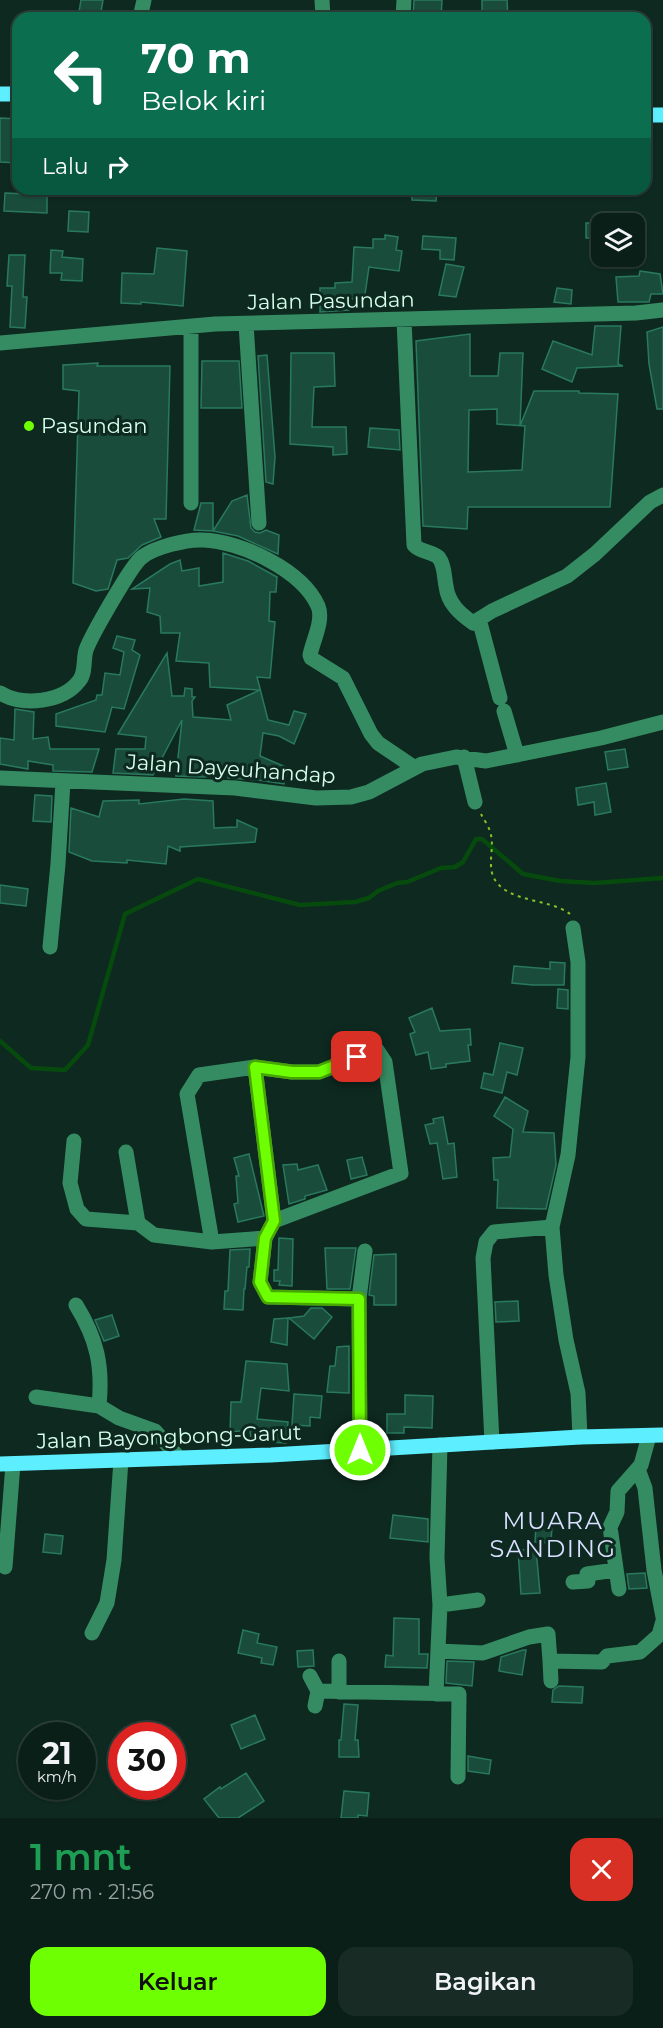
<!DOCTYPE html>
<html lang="id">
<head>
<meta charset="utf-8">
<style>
	:root { --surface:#0a1f18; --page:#182c25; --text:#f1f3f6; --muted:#99a2a2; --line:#2a3d37; --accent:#6eff02 }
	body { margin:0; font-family:Montserrat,sans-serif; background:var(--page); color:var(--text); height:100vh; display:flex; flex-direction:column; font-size:22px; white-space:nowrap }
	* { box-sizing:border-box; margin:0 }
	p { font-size:20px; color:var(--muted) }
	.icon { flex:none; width:33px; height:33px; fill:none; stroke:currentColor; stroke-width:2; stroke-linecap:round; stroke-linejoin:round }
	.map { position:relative; height:1818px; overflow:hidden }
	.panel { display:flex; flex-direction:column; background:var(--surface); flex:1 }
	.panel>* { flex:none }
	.top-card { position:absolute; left:12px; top:12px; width:639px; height:183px; border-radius:18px; box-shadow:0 2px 4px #0004,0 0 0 2px var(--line); background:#0b6e4f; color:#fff; overflow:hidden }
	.controls { position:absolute; left:591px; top:213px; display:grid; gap:12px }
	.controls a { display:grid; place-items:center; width:54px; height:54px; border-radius:12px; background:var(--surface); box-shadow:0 2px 4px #0004,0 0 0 2px var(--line); font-size:30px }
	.speed { position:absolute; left:18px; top:1722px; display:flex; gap:12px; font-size:30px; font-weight:700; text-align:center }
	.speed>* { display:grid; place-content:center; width:78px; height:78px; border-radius:50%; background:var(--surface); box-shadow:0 2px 4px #0004,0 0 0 2px var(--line); line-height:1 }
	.speed small { font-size:15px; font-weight:400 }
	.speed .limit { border:9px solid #d22; background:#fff; color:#111 }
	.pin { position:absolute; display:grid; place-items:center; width:51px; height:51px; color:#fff; margin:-26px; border-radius:12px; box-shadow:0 3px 9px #0006 }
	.me { position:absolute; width:66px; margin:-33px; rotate:0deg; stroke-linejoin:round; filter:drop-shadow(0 0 4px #0008) }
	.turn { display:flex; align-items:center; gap:21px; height:126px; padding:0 30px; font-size:27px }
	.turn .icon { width:78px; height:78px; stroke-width:2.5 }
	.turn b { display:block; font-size:42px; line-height:51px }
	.then { display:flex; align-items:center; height:57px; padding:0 30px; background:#0003; gap:12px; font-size:22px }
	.round { display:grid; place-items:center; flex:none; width:63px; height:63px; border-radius:18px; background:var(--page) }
	.overview { display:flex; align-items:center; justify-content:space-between; height:102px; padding:0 30px }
	h1 { font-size:36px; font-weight:600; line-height:45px; color:#1e9e55 }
	.button { display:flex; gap:12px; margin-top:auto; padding:12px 30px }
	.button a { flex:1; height:69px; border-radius:18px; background:var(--accent); color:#111; font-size:24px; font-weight:600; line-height:69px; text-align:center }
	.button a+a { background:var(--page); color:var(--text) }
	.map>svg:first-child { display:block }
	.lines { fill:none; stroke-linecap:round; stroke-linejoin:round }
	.stream { stroke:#064a0e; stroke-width:4.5 }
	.building { fill:#194c3b; stroke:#29795f; stroke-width:1.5; fill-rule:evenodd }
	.path { stroke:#82c326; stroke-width:2; stroke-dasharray:3 4.5; stroke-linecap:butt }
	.minor { stroke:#368c62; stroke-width:15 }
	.major { stroke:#5defff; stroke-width:15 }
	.route-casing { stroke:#48a601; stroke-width:15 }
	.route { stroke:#6eff02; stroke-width:10 }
	.poi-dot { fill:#6eff02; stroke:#0e2920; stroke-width:2 }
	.labels { text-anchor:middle; stroke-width:6; stroke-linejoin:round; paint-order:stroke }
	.street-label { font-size:21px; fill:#d6ffee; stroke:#0e2920 }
	.poi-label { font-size:21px; fill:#d6ffee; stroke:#0e2920; text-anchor:start }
	.quarter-label { font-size:24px; letter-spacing:1.5px; fill:#d8dfff; stroke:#0e2920 }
</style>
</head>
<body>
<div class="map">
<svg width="663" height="1818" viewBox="0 0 663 1818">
	<rect width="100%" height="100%" fill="#0e2920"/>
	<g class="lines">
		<!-- stream -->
		<path class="stream" d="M 0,1041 L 31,1068 L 65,1070 L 88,1045 L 125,914 L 198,879 L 300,905 L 355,902 L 369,898 L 378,891 L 397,883 L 407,882 L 441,868 L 455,867 L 463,862 L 476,839 L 482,839 L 523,874 L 560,881 L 595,883 L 663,878"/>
	</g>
	<!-- building -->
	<path class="building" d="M 81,0 L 103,0 L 100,18 L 78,18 Z
		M 414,0 L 442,0 L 441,18 L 413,18 Z
		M 482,0 L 507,0 L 508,18 L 482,18 Z
		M 0,118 L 18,119 L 18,163 L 0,162 Z
		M 412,189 L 437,189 L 436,201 L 412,200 Z
		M 5,193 L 47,195 L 47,213 L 4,211 Z
		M 69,211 L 89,212 L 88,232 L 68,231 Z
		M 586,223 L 602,223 L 602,238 L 586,238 Z
		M 385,235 L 398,237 L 396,250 L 402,251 L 399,271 L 369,267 L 364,301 L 348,298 L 349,310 L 320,312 L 320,288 L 335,288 L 335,283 L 352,282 L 354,247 L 373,248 L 373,239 L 385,239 Z
		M 423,236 L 456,238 L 454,260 L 440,259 L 440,250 L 422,249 Z
		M 157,248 L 187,251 L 183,306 L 141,302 L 141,304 L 121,303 L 122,273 L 154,274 Z
		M 51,250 L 63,251 L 62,257 L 83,259 L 82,281 L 61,280 L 62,273 L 50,273 Z
		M 9,255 L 25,255 L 23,297 L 27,297 L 25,328 L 10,327 L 12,286 L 7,286 Z
		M 446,264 L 464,267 L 456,297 L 439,295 Z
		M 640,271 L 660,274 L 663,294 L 651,294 L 649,302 L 618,302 L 616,277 L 639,276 Z
		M 557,288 L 572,290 L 571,304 L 554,302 Z
		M 595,326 L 621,326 L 618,364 L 623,366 L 577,368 L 572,382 L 542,369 L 553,341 L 592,355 Z
		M 663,327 L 663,409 L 657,409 L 649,364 L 647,332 Z
		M 470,334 L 470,376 L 498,376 L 500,353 L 523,353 L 520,426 L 534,391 L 579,391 L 579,393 L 618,394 L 610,507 L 468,507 L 467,529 L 423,526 L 416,341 ZM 497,409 L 497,424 L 525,426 L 522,470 L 468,472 L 469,410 Z
		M 291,353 L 334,353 L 335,386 L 314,387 L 312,427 L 346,427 L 347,454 L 333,455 L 333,447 L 290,444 Z
		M 267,355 L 275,457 L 273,484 L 266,482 L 258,356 Z
		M 202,361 L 239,361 L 242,408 L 201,408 Z
		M 98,363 L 97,366 L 170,366 L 166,519 L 154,519 L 161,537 L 142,545 L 128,558 L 117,560 L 108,589 L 96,591 L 73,583 L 79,391 L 63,389 L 63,365 Z
		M 370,428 L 399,430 L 400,450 L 368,447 Z
		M 247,495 L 251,528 L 255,532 L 260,533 L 266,530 L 279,535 L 278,554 L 238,536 L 213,531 L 232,501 Z
		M 201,503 L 213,503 L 213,531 L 194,530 Z
		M 223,553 L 248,561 L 277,577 L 276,592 L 270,592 L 269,621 L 275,622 L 270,678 L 257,677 L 268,720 L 289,725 L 294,711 L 306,714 L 294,744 L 279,736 L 263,733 L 260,756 L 288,768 L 284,784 L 258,780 L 228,778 L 228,774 L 203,777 L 176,776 L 182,720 L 153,775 L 113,773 L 116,749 L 145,749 L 146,737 L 118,734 L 167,653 L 172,696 L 184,696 L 185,688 L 192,689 L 192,697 L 195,697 L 192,701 L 193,717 L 231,720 L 227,705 L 260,690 L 210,687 L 209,663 L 176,661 L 180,633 L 161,633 L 160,616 L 147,612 L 150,588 L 132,589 L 170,564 L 180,560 L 182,571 L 199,568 L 199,586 L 223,582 Z
		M 117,636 L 135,640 L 132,650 L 140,655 L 124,709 L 112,707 L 105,732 L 56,726 L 56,714 L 96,700 L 97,695 L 102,695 L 105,673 L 120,675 L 124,652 L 113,648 Z
		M 15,709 L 34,712 L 33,739 L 48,737 L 50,749 L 99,749 L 92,772 L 53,771 L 53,765 L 28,761 L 28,769 L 0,764 L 0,738 L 14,740 Z
		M 625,749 L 628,767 L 608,770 L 605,752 Z
		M 606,783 L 611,812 L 595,815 L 594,802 L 578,805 L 576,788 Z
		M 35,795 L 52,796 L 51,822 L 33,821 Z
		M 184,799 L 213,801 L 214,828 L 237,827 L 237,820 L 257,829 L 255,842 L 180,847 L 180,851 L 168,846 L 166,864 L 127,860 L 127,863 L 92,861 L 69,852 L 71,808 L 99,817 L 103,801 L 139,800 L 139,804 Z
		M 0,885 L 28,889 L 26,906 L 0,903 Z
		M 550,962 L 565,963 L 564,985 L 533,985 L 512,983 L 514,966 L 550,969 Z
		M 558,989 L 568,990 L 568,1009 L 557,1008 Z
		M 432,1008 L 440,1031 L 470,1029 L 471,1045 L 468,1045 L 470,1061 L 446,1064 L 446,1067 L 431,1069 L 428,1052 L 416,1055 L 410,1034 L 415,1032 L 409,1018 Z
		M 500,1043 L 523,1048 L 517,1075 L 507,1072 L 502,1093 L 481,1088 L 484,1073 L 493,1075 Z
		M 505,1097 L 528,1111 L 523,1132 L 554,1133 L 556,1165 L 546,1209 L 497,1208 L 498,1180 L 494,1180 L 493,1158 L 510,1157 L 513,1129 L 494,1116 Z
		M 443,1117 L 448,1144 L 454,1143 L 457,1177 L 443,1179 L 437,1143 L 430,1144 L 425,1125 L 434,1123 L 433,1119 Z
		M 249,1154 L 264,1216 L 238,1222 L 234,1204 L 238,1203 L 236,1176 L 239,1176 L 234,1158 Z
		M 362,1157 L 367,1175 L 351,1179 L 347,1160 Z
		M 297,1164 L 298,1170 L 318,1165 L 327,1190 L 305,1196 L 305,1199 L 289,1204 L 283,1165 Z
		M 279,1238 L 293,1239 L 292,1286 L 279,1285 L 280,1281 L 274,1281 L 274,1270 L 278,1270 Z
		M 325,1248 L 356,1248 L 350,1289 L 327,1289 Z
		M 250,1249 L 249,1267 L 247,1267 L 245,1289 L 244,1289 L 243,1310 L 224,1309 L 225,1291 L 228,1291 L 230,1250 Z
		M 396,1254 L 396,1305 L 374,1305 L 374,1296 L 369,1295 L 374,1255 Z
		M 518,1301 L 519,1321 L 496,1322 L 495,1302 Z
		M 311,1308 L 322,1308 L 332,1317 L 314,1339 L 289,1318 L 304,1316 Z
		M 112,1315 L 119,1336 L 104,1341 L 95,1320 Z
		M 288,1318 L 287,1345 L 271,1342 L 274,1319 Z
		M 349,1346 L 349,1393 L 327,1392 L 330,1366 L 335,1366 L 337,1347 Z
		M 246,1361 L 287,1364 L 289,1391 L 261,1388 L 257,1419 L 288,1422 L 286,1443 L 251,1441 L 250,1430 L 230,1432 L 231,1402 L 241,1402 Z
		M 294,1394 L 322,1396 L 320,1418 L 310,1417 L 310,1426 L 292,1425 Z
		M 405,1395 L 433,1396 L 432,1428 L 404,1427 L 404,1433 L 387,1433 L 387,1414 L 405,1414 Z
		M 393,1515 L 428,1519 L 428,1542 L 390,1538 Z
		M 536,1525 L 552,1526 L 551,1543 L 535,1542 Z
		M 45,1534 L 63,1536 L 61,1554 L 43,1552 Z
		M 536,1549 L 540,1593 L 521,1594 L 518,1550 Z
		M 645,1573 L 647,1588 L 629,1589 L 627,1574 Z
		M 394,1618 L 419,1619 L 419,1654 L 428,1654 L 427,1668 L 385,1667 L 386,1655 L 393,1656 Z
		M 243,1630 L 259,1634 L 257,1643 L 277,1647 L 273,1665 L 261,1663 L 262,1658 L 238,1653 Z
		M 313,1650 L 314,1666 L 298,1667 L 297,1651 Z
		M 523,1650 L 526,1650 L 522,1675 L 499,1671 L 501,1657 Z
		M 447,1661 L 474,1662 L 472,1686 L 446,1683 Z
		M 559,1686 L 583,1687 L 582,1703 L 552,1702 L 553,1690 Z
		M 344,1704 L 358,1705 L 355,1740 L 358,1740 L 359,1757 L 339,1757 L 339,1740 L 341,1740 Z
		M 255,1715 L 265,1739 L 241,1749 L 231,1725 Z
		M 468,1756 L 491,1760 L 489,1774 L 468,1771 Z
		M 246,1773 L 264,1801 L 238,1818 L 219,1818 L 204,1799 L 220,1787 L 221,1789 Z
		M 344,1791 L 369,1793 L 367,1816 L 358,1815 L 358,1818 L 341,1818 Z"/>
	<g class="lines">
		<!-- path -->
		<path class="path" d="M 481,814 C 484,820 490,828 491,835 C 494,848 488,863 493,876 C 504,903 550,898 570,914"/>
		<!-- minor -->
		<path class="minor" d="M 322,0 L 323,18
			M 140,18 L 144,0
			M 403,18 L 404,0
			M 404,320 L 414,545 C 421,553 433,551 439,558 C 445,566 444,577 446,586 C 448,603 459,613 473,623 L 492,611 L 567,576 L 595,554 L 650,502 L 663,495
			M 246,324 L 259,523
			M 191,327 L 191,503
			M 0,343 L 215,324 L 636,313 L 663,310
			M 479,619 L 500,698
			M 0,693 C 23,707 63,702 79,681 C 86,673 83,660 86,650 C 91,636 132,564 142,557 C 155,547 187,539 203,540 C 240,541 302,570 318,606 C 324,620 313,640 310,655 L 311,658 L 343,678 L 371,734 L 378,743 L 415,768
			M 504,711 L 517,755
			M 464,757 L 475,802
			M 0,778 L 235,788 L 316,798 L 351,797 L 369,792 L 422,764 L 456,757 L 486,761 L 601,738 L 663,722
			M 573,928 L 578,962 L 578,1057 L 568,1155 L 552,1227 L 556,1275 L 566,1340 L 578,1393 L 580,1437
			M 50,947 L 58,864 L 63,782
			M 255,1067 L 274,1221 L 265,1238 L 260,1282 L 268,1297 L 359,1299
			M 74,1141 L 70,1183 L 77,1209 L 86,1219 L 138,1223 L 154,1235 L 212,1242 L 265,1238
			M 126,1152 L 138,1223
			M 212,1242 L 187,1094 L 199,1075 L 255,1067 L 292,1072 L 319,1072 L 377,1050 L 385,1062 L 401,1173 L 274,1221
			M 76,1305 C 97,1339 103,1366 99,1406
			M 36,1397 L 99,1406 L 119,1418 L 155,1431 L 179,1458
			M 492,1442 L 483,1258 L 486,1242 L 494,1232 L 552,1227
			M 360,1450 L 359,1299 L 365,1251
			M 638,1469 L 645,1488 L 654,1570 L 663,1617
			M 5,1567 L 13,1464
			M 573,1582 L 588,1581 L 587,1574 L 616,1570
			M 619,1589 L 610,1527 L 617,1512 L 618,1491 L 641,1465 L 649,1436
			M 440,1605 L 478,1600
			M 92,1633 L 107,1603 L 114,1560 L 121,1460
			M 438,1651 L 483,1653 L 529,1637 L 548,1634 L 550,1661 L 602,1662 L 607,1656 L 640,1652 L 659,1635 L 663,1621
			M 550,1661 L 551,1681
			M 310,1676 L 318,1691
			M 339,1692 L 339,1661
			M 436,1694 L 440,1605 L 437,1558 L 440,1445
			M 315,1706 L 318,1691 L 459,1694 L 458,1777"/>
		<!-- major -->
		<path class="major" d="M 0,94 L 18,94
			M 645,115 L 663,115
			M 0,1464 L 271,1455 L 580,1437 L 663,1435"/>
	</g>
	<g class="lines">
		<!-- route casing -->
		<g class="route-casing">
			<path id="route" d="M 357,1057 L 319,1072 L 292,1072 L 255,1067 L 274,1221 L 265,1238 L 260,1282 L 268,1297 L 359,1299 L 360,1450"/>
		</g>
		<!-- route -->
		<use href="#route" class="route"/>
	</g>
	<!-- markers -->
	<circle class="poi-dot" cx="29" cy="426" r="6"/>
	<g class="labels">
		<!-- street labels -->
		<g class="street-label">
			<text transform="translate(331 301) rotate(-1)" y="7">Jalan Pasundan</text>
			<text transform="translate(231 769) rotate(4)" y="7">Jalan Dayeuhandap</text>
			<text transform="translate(169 1437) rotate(-2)" y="7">Jalan Bayongbong-Garut</text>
		</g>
		<!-- poi labels -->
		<g class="poi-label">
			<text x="41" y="433">Pasundan</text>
		</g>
		<!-- quarter labels -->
		<g class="quarter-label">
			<text x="553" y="1529">MUARA<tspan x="553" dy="28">SANDING</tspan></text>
		</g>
	</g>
</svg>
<div class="controls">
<a><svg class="icon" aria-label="layers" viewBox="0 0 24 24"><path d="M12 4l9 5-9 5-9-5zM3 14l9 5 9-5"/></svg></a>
</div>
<div class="speed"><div>21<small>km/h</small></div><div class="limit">30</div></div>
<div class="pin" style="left:357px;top:1057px;background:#d93025"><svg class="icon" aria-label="arrive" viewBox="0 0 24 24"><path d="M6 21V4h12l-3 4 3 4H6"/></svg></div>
<svg class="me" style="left:360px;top:1450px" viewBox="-20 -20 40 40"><circle r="17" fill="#6eff02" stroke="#fff" stroke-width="3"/><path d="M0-11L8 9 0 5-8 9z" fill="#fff"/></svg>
<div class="top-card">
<div class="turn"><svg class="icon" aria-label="left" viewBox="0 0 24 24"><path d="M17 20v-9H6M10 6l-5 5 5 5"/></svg><div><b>70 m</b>Belok kiri</div></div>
<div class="then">Lalu<svg class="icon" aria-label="right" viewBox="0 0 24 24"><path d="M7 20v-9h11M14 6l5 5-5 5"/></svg></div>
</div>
</div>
<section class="panel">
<div class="overview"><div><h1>1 mnt</h1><p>270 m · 21:56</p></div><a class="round" style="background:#d93025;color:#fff"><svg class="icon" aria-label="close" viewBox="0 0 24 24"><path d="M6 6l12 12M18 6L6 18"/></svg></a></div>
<div class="button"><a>Keluar</a><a>Bagikan</a></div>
</section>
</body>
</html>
